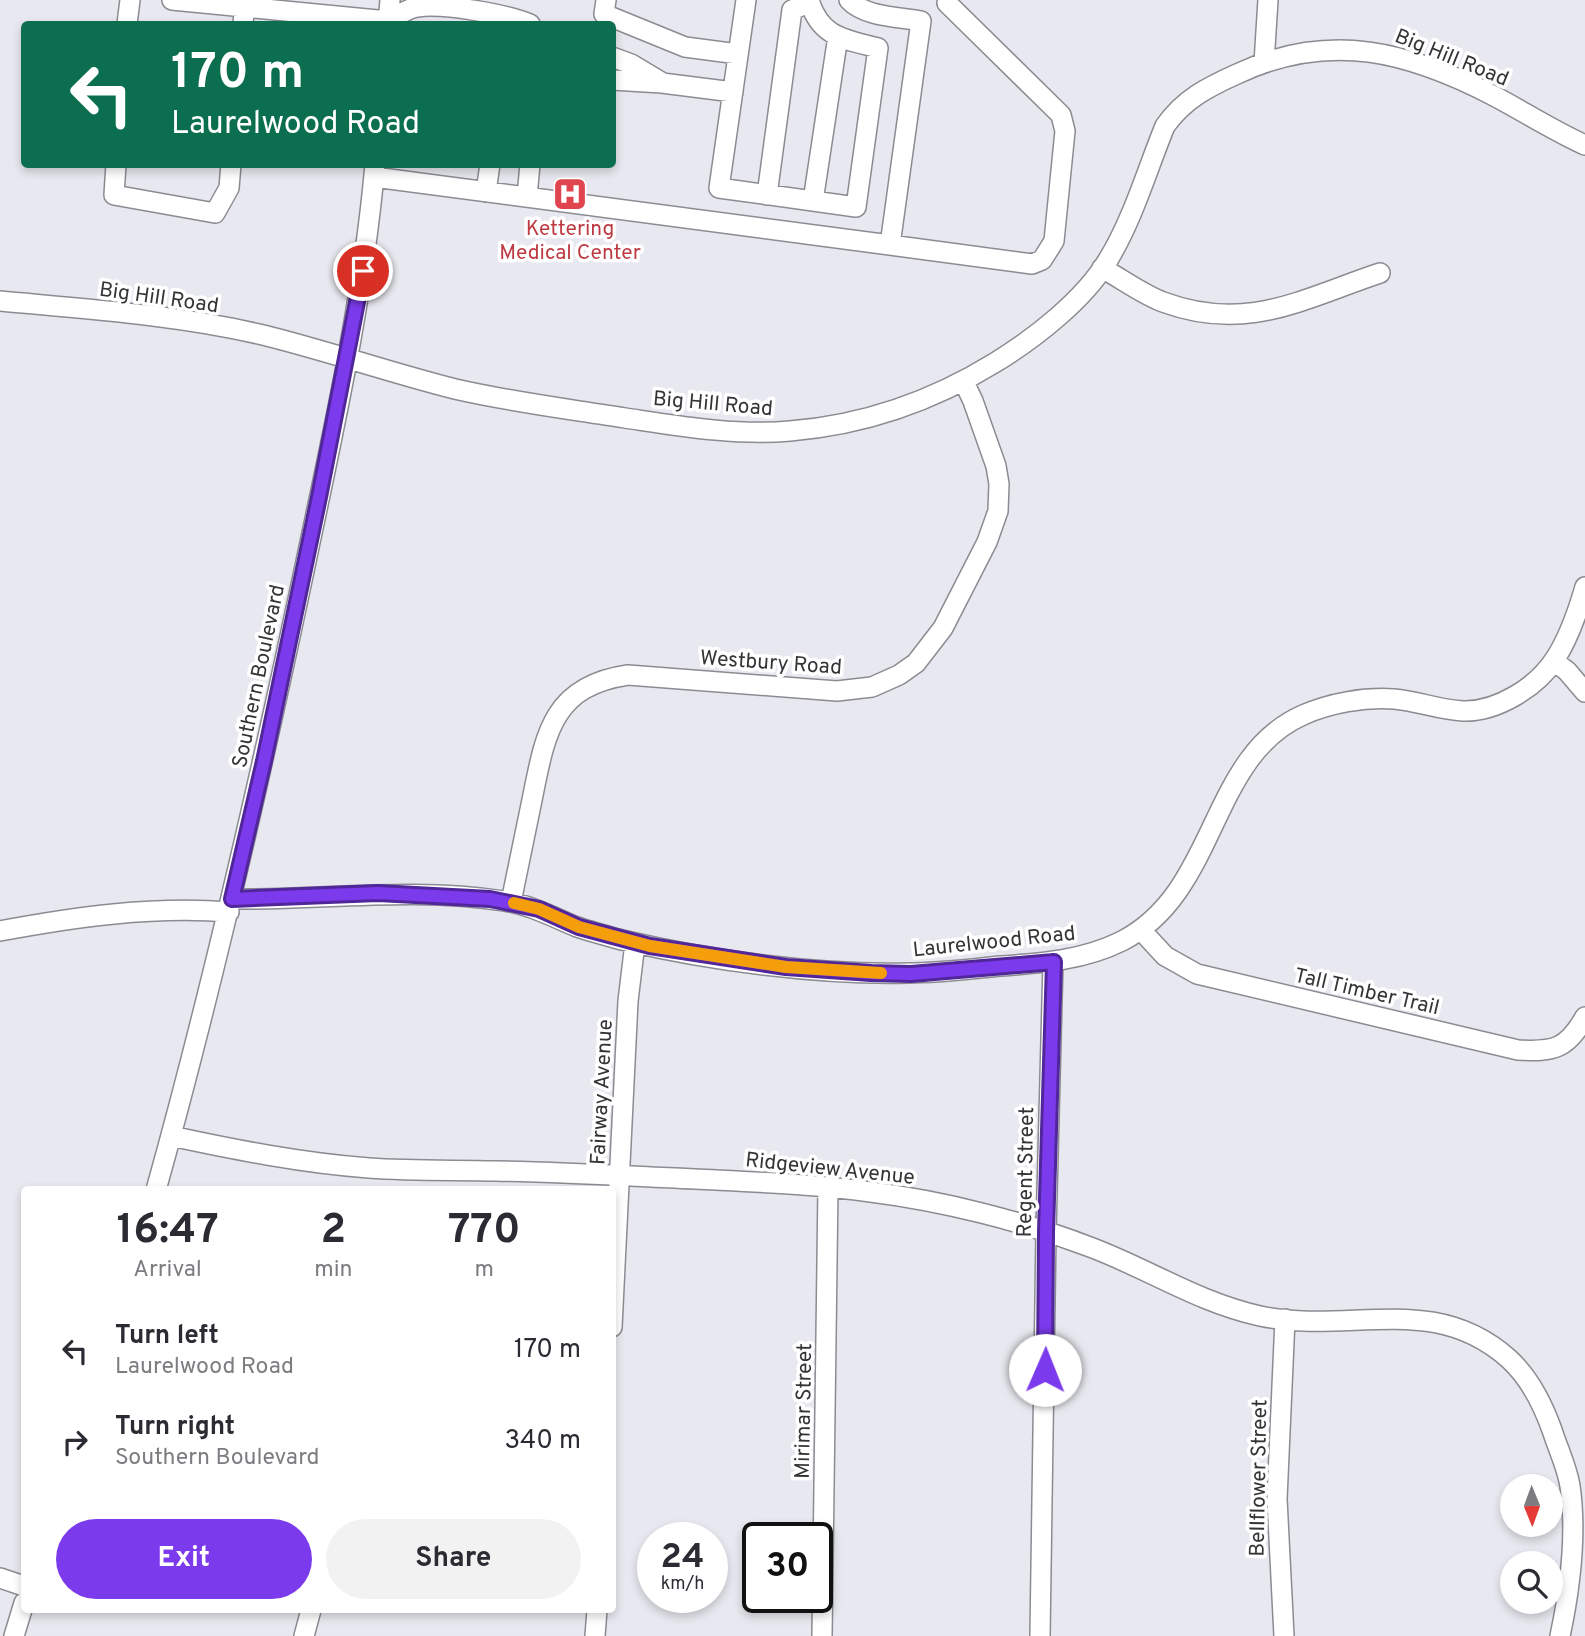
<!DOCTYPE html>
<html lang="en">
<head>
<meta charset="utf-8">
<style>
	:root { --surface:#fff; --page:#f2f2f3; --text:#2b2b33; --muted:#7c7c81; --accent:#7c3aed }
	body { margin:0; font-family:Overpass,sans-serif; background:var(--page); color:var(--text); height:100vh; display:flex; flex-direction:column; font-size:26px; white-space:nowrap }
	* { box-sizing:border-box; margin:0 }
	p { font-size:23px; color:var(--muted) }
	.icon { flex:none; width:38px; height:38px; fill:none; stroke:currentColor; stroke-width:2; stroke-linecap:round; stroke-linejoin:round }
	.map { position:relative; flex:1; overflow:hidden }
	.panel { position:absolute; left:21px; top:1186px; width:595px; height:427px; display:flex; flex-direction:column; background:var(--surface); border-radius:7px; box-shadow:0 4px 10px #0003 }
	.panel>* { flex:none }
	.guide { position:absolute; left:21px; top:21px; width:595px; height:147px; border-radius:7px; box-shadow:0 4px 10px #0003; background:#0b6e4f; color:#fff; overflow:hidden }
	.needle { width:46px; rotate:179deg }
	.fabs { position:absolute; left:1500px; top:1474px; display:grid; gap:14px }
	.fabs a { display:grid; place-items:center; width:63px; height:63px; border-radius:50%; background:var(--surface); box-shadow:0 4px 10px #0003; font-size:35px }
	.speed { position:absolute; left:637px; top:1522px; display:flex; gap:14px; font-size:35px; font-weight:700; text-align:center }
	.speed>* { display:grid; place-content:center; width:91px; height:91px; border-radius:50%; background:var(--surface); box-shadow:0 4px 10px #0003; line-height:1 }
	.speed small { font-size:18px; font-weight:400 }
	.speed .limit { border:4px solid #111; border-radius:10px; background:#fff; color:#111 }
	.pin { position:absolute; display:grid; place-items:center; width:60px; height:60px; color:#fff; margin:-30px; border:4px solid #fff; border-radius:50%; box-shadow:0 2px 7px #0007 }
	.me { position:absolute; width:77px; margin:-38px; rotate:1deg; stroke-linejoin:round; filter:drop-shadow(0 0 5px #0008) }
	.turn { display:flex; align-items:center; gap:24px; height:147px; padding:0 35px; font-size:32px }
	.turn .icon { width:91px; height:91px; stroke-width:2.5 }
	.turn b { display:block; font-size:49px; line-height:60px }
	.eta { display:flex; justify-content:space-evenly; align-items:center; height:119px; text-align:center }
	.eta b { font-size:42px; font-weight:700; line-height:49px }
	.button { display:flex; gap:14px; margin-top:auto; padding:14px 35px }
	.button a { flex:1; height:80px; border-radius:42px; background:var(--accent); color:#fff; font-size:28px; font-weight:700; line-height:80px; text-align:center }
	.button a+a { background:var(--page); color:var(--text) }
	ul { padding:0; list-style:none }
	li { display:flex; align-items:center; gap:21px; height:91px; padding:0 35px }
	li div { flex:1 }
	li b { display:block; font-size:26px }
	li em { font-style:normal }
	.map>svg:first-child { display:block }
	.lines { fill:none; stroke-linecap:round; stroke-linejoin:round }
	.minor-casing { stroke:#8b8b92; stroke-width:22 }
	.minor { stroke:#fff; stroke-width:19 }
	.route-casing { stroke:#51269a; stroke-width:18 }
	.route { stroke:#7c3aed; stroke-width:12 }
	.slow { stroke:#f59e0b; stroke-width:12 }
	.labels { text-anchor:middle; stroke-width:7; stroke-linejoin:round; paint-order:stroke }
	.street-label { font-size:21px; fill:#333436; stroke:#fff }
	.health-label { font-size:21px; fill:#be3a42; stroke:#fff }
</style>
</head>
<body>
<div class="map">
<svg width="1585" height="1636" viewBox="0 0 1585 1636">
	<rect width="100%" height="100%" fill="#e8e8f0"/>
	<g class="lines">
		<!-- minor casing -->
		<g class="minor-casing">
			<path id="minor" d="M 172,0 L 388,21 C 397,16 408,8 417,7 C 444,3 504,14 530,24
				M 606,0 L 604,14 L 685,47 L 738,54
				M 746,0 L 719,188 L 856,207 L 878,48 C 844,39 820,37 809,0
				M 127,24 L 130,0
				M 243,24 L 245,0
				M 388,24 L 390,0
				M 612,57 L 631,64 L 661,82
				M 1264,63 L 1268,0
				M 612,80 L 662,83 L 733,92
				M 116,164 L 114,195 L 215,213 L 229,188 L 231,164
				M 374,177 L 890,245 L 921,21 C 899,17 865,17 849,0
				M 486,192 L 490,164
				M 767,195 L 792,10 L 810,2
				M 527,197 L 530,164
				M 813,201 L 838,36
				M 890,245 L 1032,264 L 1042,260 L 1054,241 L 1065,131 L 1061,115 L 947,3
				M 1102,268 C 1122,279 1142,294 1163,302 C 1247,333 1302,299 1380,273
				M 0,301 C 87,309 179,315 263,335 C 328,351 391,373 455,389 C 511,402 569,409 625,418 C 679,426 736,436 790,431 C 864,425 933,401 996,362 C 1035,338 1084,300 1108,260 C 1133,219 1147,170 1165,126 C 1184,99 1208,87 1237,74 C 1330,30 1410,52 1496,97 C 1526,113 1554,131 1585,145
				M 1554,661 L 1567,671 L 1585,692
				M 232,899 C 323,900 413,887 504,901 C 531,905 553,917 577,927 C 592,932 607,936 622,940 C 711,961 817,975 908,973 C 939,973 970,969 1001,966 C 1043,963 1084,960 1122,941 C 1219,891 1208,757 1303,715 C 1330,703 1364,697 1394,699 C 1417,701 1440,710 1463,711 C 1497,712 1537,687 1555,659 C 1569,638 1578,611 1585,587
				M 511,902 C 518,868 525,834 532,800 C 545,736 551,686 628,675 L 837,691 L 872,687 L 899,675 L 916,663 L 943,628 L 987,542 L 998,511 L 999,484 L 996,466 L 973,401 L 964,382
				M 1141,930 L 1165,956 L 1197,974 L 1518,1050 C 1554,1052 1567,1049 1585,1017
				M 0,931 C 75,917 152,906 229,912
				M 171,1136 C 236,1150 302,1163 369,1168 C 411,1171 453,1170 495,1171 C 562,1172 629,1176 695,1179 C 754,1182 813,1184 871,1192 C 943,1201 1022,1221 1090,1247 C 1149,1269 1197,1302 1260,1316 C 1350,1335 1433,1291 1509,1359 C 1530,1378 1543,1405 1552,1430 C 1558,1449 1567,1467 1570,1486 C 1577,1534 1570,1589 1560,1636
				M 156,1190 C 213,986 260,779 304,571 C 332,437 363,302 375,164
				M 612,1327 L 628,1001 L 635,943
				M 0,1578 L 24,1586
				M 14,1636 L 24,1603
				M 304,1636 L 311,1610
				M 595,1636 L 597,1610
				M 822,1636 L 828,1187
				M 1040,1636 L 1046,1232 L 1053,962
				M 1284,1636 L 1277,1499 L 1285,1319"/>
		</g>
		<!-- minor -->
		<use href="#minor" class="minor"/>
	</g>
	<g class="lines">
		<!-- route casing -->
		<g class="route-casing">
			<path id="route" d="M 363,271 L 319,497 L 264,761 L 232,899 L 378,893 L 490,899 L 539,909 L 579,927 L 650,946 L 786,967 L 871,973 L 911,974 L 1054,962 L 1046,1232 L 1045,1370"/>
		</g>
		<!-- route -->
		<use href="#route" class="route"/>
		<!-- slow -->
		<path class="slow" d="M 514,903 L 539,909 L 579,927 L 650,946 L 786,967 L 881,973"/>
	</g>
	<!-- icons -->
	<defs>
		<g id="hospital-square" transform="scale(1.75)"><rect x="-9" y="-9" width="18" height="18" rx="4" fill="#e0444e" stroke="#fff"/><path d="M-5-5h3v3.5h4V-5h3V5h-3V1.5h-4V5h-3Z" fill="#fff"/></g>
	</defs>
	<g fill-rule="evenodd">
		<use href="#hospital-square" x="570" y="194"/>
	</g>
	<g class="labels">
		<!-- street labels -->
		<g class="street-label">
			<text transform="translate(1452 57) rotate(22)" y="7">Big Hill Road</text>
			<text transform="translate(159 297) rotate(8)" y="7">Big Hill Road</text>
			<text transform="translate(713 403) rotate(5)" y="7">Big Hill Road</text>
			<text transform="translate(771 662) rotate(4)" y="7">Westbury Road</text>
			<text transform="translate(258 676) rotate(-78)" y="7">Southern Boulevard</text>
			<text transform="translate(994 941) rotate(-6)" y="7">Laurelwood Road</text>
			<text transform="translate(1367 991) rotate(13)" y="7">Tall Timber Trail</text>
			<text transform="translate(601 1092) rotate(-87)" y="7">Fairway Avenue</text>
			<text transform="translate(830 1168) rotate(6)" y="7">Ridgeview Avenue</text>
			<text transform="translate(1025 1172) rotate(-89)" y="7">Regent Street</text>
			<text transform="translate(803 1411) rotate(-89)" y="7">Mirimar Street</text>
			<text transform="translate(1258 1478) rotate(-89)" y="7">Bellflower Street</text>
		</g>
		<!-- health labels -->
		<g class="health-label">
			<text x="570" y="235">Kettering<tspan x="570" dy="24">Medical Center</tspan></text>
		</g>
	</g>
</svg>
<div class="fabs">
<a><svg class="needle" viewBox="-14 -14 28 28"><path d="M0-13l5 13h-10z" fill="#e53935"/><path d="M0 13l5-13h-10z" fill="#7c7c81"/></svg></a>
<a><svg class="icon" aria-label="search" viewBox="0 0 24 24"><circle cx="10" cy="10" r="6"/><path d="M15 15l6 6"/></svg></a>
</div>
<div class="speed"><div>24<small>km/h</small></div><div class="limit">30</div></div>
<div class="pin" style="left:363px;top:271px;background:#d93025"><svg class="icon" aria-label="arrive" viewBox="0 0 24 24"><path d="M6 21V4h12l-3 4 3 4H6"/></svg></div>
<svg class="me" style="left:1045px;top:1370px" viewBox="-20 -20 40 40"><circle r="19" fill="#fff"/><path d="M0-13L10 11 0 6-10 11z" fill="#7c3aed"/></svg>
<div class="guide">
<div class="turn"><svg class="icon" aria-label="left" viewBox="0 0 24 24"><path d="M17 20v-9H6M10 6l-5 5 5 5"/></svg><div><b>170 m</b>Laurelwood Road</div></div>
</div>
<section class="panel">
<div class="eta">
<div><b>16:47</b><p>Arrival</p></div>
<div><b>2</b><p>min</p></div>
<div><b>770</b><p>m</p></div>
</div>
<ul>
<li><svg class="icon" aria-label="left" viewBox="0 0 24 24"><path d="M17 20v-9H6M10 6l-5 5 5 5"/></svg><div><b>Turn left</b><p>Laurelwood Road</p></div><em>170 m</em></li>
<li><svg class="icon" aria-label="right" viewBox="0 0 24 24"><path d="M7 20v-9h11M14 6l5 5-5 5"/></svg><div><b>Turn right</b><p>Southern Boulevard</p></div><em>340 m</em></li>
</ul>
<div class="button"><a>Exit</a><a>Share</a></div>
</section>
</div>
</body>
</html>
